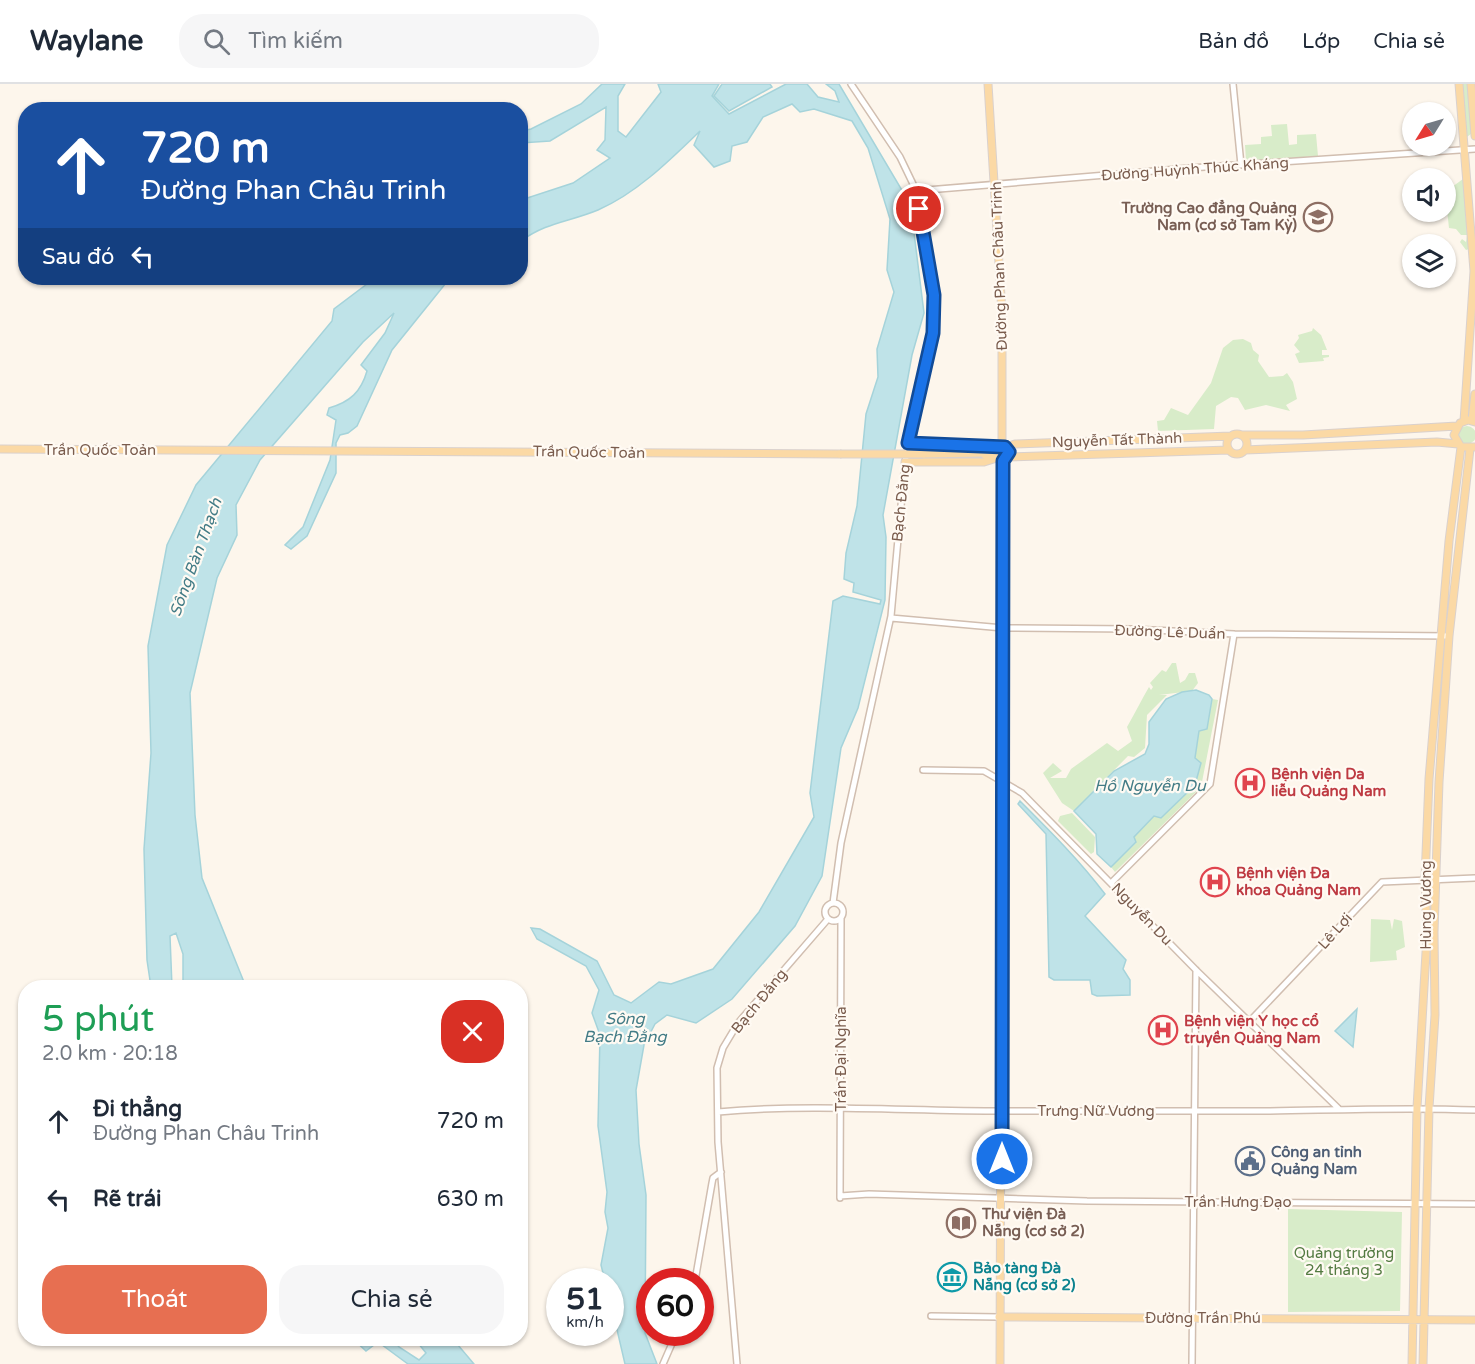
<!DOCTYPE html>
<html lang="vi">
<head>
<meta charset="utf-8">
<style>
	:root { --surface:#fff; --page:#f6f6f7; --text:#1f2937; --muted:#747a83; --line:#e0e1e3; --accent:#e76f51 }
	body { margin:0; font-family:"Varela Round",sans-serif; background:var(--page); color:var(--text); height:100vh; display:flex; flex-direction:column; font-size:22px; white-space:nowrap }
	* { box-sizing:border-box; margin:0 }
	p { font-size:20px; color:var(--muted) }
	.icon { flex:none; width:33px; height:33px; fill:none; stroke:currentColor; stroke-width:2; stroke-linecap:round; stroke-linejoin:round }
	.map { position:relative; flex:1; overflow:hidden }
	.details { position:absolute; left:18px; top:896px; width:510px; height:366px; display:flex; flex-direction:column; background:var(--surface); border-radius:24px; box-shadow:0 2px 4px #0004 }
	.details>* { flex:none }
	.guide { position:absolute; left:18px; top:18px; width:510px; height:183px; border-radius:24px; box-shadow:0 2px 4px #0004; background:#1a4fa0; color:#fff; overflow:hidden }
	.needle { width:39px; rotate:233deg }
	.buttons { position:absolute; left:1402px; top:18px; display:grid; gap:12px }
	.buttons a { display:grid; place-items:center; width:54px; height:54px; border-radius:50%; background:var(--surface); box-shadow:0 2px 4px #0004; font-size:30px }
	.speed { position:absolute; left:546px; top:1184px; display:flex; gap:12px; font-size:30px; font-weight:700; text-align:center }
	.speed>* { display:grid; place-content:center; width:78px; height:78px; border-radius:50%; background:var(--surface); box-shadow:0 2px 4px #0004; line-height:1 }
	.speed small { font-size:15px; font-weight:400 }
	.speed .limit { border:9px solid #d22; background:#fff; color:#111 }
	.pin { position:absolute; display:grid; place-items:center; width:51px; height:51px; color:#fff; margin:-26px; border:3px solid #fff; border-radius:50%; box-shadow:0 2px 6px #0007 }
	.me { position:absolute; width:66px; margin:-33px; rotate:0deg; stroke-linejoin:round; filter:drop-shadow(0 0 4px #0008) }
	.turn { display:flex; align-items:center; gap:21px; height:126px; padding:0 24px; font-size:27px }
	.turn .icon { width:78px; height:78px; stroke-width:2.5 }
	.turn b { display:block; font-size:42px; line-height:51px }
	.then { display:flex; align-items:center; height:57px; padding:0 24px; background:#0003; gap:12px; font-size:22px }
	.round { display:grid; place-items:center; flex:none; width:63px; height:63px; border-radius:24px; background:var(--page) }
	.headline { display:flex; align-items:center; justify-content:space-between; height:102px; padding:0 24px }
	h1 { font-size:36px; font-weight:600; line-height:45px; color:#1e9e55 }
	.cta { display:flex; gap:12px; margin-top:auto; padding:12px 24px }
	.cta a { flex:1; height:69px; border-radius:24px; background:var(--accent); color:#fff; font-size:24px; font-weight:600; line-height:69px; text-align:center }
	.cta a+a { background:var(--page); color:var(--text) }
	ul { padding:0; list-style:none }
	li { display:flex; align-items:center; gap:18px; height:78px; padding:0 24px }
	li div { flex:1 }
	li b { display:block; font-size:22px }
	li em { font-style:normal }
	header { display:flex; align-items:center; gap:36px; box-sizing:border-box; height:84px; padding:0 30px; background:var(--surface); border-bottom:2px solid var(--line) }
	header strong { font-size:28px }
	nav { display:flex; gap:33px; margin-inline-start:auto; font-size:21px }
	.search { width:420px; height:54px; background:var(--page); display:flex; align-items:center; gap:15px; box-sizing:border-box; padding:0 21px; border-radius:24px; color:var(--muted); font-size:22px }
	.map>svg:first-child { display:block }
	.green { fill:#d8ecc9 }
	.water { fill:#bfe3e8; stroke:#a5d3da; stroke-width:1.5 }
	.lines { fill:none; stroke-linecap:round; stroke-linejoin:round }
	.minor-casing { stroke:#d1beb0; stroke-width:8 }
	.major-casing { stroke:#dad1cd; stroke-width:9 }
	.minor { stroke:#fff; stroke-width:5 }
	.major { stroke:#fbd9a5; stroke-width:7 }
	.major-bridge-casing { stroke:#dad1cd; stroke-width:9; stroke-linecap:butt }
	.major-bridge { stroke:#fbd9a5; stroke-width:7 }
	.route-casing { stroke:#114b97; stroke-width:15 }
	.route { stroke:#1a73e8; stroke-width:10 }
	.labels { text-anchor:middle; stroke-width:4.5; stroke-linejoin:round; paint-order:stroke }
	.street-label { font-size:15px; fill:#7a5c4d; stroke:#fffaf3 }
	.education-label { font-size:15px; font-weight:bold; fill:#785e54; stroke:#fffaf3; text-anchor:end }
	.health-label { font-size:15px; font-weight:bold; fill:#be3a42; stroke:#fffaf3; text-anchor:start }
	.service-label { font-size:15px; font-weight:bold; fill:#4e5e75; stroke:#fffaf3; text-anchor:start }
	.park-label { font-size:15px; fill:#537a41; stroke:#fffaf3 }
	.culture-label { font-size:15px; font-weight:bold; fill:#0d838f; stroke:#fffaf3; text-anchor:start }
	.water-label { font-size:16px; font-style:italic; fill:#437c86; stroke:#fffaf3 }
</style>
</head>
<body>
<header>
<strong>Waylane</strong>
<div class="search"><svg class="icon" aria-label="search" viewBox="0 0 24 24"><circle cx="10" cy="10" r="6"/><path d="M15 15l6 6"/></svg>Tìm kiếm</div>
<nav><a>Bản đồ</a><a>Lớp</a><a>Chia sẻ</a></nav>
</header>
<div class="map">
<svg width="1475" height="1280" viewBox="0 0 1475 1280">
	<rect width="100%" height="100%" fill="#fdf6ec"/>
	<!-- green -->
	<path class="green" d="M 1461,0 L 1468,0 L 1472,49 L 1467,53 Z
		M 1287,40 L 1289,61 L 1297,60 L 1297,51 L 1316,50 L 1318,72 L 1246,77 L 1245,61 L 1261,60 L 1261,53 L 1272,52 L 1271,41 Z
		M 1463,95 L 1467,151 L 1472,154 L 1469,165 L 1466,166 L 1460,158 L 1462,155 L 1466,158 L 1467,151 L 1461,151 L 1456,145 L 1449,144 L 1446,117 L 1449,123 L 1454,122 L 1452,103 Z
		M 1313,244 L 1321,251 L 1327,266 L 1322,266 L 1322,271 L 1329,271 L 1329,273 L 1323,274 L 1324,277 L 1299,279 L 1295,270 L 1300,268 L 1294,261 L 1299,254 L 1298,251 L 1312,247 Z
		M 1243,255 L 1251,259 L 1253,266 L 1259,271 L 1258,277 L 1269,293 L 1283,292 L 1287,289 L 1293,298 L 1297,315 L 1286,321 L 1290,327 L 1266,321 L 1245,326 L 1238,314 L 1231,313 L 1216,322 L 1214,345 L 1158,347 L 1157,337 L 1164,336 L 1171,324 L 1188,331 L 1211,299 L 1223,264 L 1233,256 Z
		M1458 351a9 9 0 1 1 18 0a9 9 0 1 1-18 0Z
		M 1172,579 L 1176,579 L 1180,599 L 1185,596 L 1189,589 L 1195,589 L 1198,599 L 1192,607 L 1159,611 L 1167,611 L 1147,631 L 1145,664 L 1134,673 L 1128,672 L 1074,727 L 1062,719 L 1043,689 L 1053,679 L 1062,687 L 1050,694 L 1066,694 L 1071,685 L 1107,659 L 1118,667 L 1132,657 L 1127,643 C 1135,629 1142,615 1149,603 L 1151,606 L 1153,603 L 1150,599 L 1162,586 L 1166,588 Z
		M 1212,615 L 1218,616 L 1201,703 L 1115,788 L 1111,783 L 1136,759 L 1134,753 L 1154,731 L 1161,733 L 1195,674 L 1199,647 L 1207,645 Z
		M 1072,729 L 1095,753 L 1094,768 L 1091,770 L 1058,737 L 1060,732 Z
		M 1371,835 L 1390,836 L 1392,846 L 1394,835 L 1402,837 L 1405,863 L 1396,867 L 1397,876 L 1370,878 Z
		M 1288,1125 L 1402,1128 L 1400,1227 L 1288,1228 Z"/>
	<!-- water -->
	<path class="water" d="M 602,0 L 625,0 L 618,12 L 618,47 L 626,53 L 661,8 L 658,0 L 719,0 L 712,12 L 729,30 L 786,0 L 807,0 L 818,13 L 839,18 L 835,7 L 826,0 L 839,0 L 903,108 L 904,127 L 913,141 L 924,229 L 912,271 L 883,431 L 886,453 L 885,516 L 858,624 L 841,664 L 822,792 L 795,842 L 732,915 L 696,939 L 667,931 L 655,940 L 644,961 L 636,1006 L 639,1060 L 646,1111 L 645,1249 L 657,1280 L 625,1280 L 611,1220 L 610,1197 L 605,1197 L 601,1181 L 608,1144 L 605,1128 L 607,1108 L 598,1042 L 600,951 L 592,929 L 599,906 L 586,882 L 537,855 L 531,844 L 540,845 L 597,877 L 614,911 L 631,919 L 659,898 L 671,900 L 713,885 L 759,828 L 814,733 L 810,709 L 833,517 L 843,512 L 880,520 L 881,516 L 853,508 L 854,499 L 844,495 L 846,469 L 857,422 L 866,330 L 878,293 L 877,265 L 894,208 L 887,186 L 890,135 L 868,64 L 852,37 L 814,25 L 800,28 L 792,20 L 763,33 L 747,58 L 732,62 L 730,77 L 714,83 L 694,61 L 700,47 C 670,76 637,109 598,126 C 569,138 547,138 521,157 L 521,116 L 573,99 L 610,74 L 597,66 L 605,56 L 606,23 L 550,57 L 521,59 L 521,47 L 531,45 L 581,20 Z
		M 722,0 L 770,0 L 772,3 L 729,27 L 714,12 Z
		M 375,194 L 450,194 L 392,266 L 357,342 L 348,349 L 340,351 L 336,359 L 336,389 L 307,452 L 291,465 L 285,461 L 303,443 L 330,376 L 336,336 L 327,331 L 329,324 C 350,318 361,308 367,287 L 361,281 L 385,249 L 394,229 L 363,258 L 260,376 L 236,421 L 237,451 L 217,494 L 190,609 L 195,731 L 202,794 L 246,903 L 183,903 L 183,870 L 176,849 L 170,852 L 172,903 L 151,903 L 147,876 L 144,765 L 151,669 L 148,562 L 167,461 L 196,401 L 332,237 L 334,225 Z
		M 1196,606 L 1209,611 L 1212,615 L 1207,645 L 1199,647 L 1195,674 L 1201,679 L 1195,701 L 1161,734 L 1154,732 L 1134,753 L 1136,758 L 1111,783 L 1097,770 L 1096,750 L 1074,727 L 1114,687 L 1145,670 L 1149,660 L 1149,638 L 1166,615 L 1182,608 Z
		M 1020,717 C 1051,748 1080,777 1105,810 L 1085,832 L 1126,876 L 1123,885 L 1130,896 L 1130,911 L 1097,912 L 1092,910 L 1090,896 L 1054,896 L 1049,893 L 1046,750 L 1018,720 Z
		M 1357,925 L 1353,963 L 1335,947 Z
		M 352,1254 L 391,1254 L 399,1263 L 419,1276 L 426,1269 L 414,1254 L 452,1254 L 474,1280 L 408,1280 L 378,1258 L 366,1267 Z"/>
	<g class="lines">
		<!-- minor casing -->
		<g class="minor-casing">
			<path id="minor" d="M 1233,0 L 1241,81
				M 915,107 L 1190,84 L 1475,65
				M 891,534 L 1003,544 L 1132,545 L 1234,550 L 1449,552
				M 923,686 L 984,687 L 1022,709 L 1196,886 L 1338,1024
				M 1111,799 L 1210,700 L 1234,550
				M825 828a9 9 0 1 1 18 0a9 9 0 1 1-18 0Z
				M 833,819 L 841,759 L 891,532 L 905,378 L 932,249 L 934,211 L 913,100 L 900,73 L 851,0
				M 1249,938 L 1382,798 L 1475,794
				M 718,1028 C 817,1019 917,1028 1017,1027 C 1100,1027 1183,1027 1266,1027 C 1336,1026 1405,1023 1475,1026
				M 840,1112 L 869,1110 L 1087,1117 L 1475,1120
				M 840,1114 L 841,834
				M 695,1197 L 712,1099 L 713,1094 L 721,1088
				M 931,1232 L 999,1233
				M 663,1280 L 677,1248
				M 737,1280 L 718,1058 L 717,984 L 723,964 L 738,939 L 828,835
				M 1192,1280 L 1196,886"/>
		</g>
		<!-- major casing -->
		<g class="major-casing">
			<path id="major" d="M 988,0 L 1002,229 L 1002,364 L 998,368 L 1003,375
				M 1459,0 L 1474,187 L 1464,337
				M 1471,0 L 1475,52
				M 1472,336 L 1475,310
				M 1475,338 L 1468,336 L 1460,339 L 1454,351 L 1461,363 L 1475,363
				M1227 360a10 10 0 1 1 20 0a10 10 0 1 1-20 0Z
				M 1241,351 L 1303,351 L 1457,342
				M 908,359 L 1000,365
				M 1003,364 L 1015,360 L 1231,352
				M 0,365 L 840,370
				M 1245,366 L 1437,358 L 1458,360
				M 982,368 L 985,371 L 999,371
				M 923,370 L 980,369
				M 1007,373 L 1229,366
				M 905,378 L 984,378 L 1000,373
				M 999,1233 L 1475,1236
				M 1000,1280 L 1003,375
				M 1412,1280 L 1417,1024 L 1427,851 L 1425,795 L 1429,695 L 1449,457 L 1461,363
				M 1423,1280 L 1429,1024 L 1435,931 L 1434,848 L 1439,698 L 1449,552 L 1470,365"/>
		</g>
		<!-- minor -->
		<use href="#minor" class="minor"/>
		<!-- major -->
		<use href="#major" class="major"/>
		<!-- major-bridge casing -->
		<g class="major-bridge-casing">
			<path id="major-bridge" d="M 840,370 L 923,370"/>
		</g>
		<!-- major-bridge -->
		<use href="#major-bridge" class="major-bridge"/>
	</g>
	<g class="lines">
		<!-- route casing -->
		<g class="route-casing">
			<path id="route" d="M 919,125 L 934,211 L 933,249 L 908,359 L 1005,363 L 1009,368 L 1003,377 L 1002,1075"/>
		</g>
		<!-- route -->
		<use href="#route" class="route"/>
	</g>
	<!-- icons -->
	<defs>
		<g id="university-ring" transform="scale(1.5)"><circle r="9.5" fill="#fffaf3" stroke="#8d6e63" stroke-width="1.5"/><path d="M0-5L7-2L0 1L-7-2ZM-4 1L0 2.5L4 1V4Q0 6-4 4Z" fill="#8d6e63"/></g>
		<g id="hospital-ring" transform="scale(1.5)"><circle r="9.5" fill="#fffaf3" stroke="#e0444e" stroke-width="1.5"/><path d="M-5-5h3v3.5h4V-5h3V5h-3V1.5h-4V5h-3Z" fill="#e0444e"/></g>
		<g id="civic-ring" transform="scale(1.5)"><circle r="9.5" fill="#fffaf3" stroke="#5c6f8a" stroke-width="1.5"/><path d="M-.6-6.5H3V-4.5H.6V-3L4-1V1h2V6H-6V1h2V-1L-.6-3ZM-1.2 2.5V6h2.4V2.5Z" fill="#5c6f8a"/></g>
		<g id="library-ring" transform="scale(1.5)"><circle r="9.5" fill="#fffaf3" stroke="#8d6e63" stroke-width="1.5"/><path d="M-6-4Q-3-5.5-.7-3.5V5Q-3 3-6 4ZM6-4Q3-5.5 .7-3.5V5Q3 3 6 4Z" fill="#8d6e63"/></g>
		<g id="museum-ring" transform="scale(1.5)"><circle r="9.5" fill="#fffaf3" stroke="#0f9aa8" stroke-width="1.5"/><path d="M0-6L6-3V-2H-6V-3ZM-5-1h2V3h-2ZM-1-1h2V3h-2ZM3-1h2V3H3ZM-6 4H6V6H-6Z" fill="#0f9aa8"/></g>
	</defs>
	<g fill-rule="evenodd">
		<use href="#university-ring" x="1318" y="133"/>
		<use href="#hospital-ring" x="1250" y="699"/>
		<use href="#hospital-ring" x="1215" y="798"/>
		<use href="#hospital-ring" x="1163" y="946"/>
		<use href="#civic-ring" x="1250" y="1077"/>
		<use href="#library-ring" x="961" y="1139"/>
		<use href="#museum-ring" x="952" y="1193"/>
	</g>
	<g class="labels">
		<!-- street labels -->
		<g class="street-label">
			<text transform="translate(1195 85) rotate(-4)" y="5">Đường Huỳnh Thúc Kháng</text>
			<text transform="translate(999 182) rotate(-92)" y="5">Đường Phan Châu Trinh</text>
			<text transform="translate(1117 356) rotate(-2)" y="5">Nguyễn Tất Thành</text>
			<text x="100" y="371">Trần Quốc Toản</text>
			<text transform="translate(589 368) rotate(1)" y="5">Trần Quốc Toản</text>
			<text transform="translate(901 419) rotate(-84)" y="5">Bạch Đằng</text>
			<text transform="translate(1170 548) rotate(2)" y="5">Đường Lê Duẩn</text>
			<text transform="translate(1426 821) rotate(-90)" y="5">Hùng Vương</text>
			<text transform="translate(1142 830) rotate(46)" y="5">Nguyễn Du</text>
			<text transform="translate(1335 847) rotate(-48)" y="5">Lê Lợi</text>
			<text transform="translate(759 917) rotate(-51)" y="5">Bạch Đằng</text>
			<text transform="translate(841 975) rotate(-90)" y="5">Trần Đại Nghĩa</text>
			<text x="1096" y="1032">Trưng Nữ Vương</text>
			<text x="1238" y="1123">Trần Hưng Đạo</text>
			<text x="1203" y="1239">Đường Trần Phú</text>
		</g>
		<!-- education labels -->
		<g class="education-label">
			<text x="1297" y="129">Trường Cao đẳng Quảng<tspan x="1297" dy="17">Nam (cơ sở Tam Kỳ)</tspan></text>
			<text x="982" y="1135" text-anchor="start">Thư viện Đà<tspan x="982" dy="17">Nẵng (cơ sở 2)</tspan></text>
		</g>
		<!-- health labels -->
		<g class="health-label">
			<text x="1271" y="695">Bệnh viện Da<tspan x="1271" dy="17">liễu Quảng Nam</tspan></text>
			<text x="1236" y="794">Bệnh viện Đa<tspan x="1236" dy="17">khoa Quảng Nam</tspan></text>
			<text x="1184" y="942">Bệnh viện Y học cổ<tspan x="1184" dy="17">truyền Quảng Nam</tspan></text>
		</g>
		<!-- service labels -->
		<g class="service-label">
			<text x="1271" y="1073">Công an tỉnh<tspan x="1271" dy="17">Quảng Nam</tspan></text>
		</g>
		<!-- park labels -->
		<g class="park-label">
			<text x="1344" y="1174">Quảng trường<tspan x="1344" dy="17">24 tháng 3</tspan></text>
		</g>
		<!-- culture labels -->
		<g class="culture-label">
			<text x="973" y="1189">Bảo tàng Đà<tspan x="973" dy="17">Nẵng (cơ sở 2)</tspan></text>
		</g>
		<!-- water labels -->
		<g class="water-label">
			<text transform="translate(195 473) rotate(-70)" y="6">Sông Bàn Thạch</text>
			<text x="1150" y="707">Hồ Nguyễn Du</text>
			<text x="625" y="940">Sông<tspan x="625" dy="18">Bạch Đằng</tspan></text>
		</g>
	</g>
</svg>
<div class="buttons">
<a><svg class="needle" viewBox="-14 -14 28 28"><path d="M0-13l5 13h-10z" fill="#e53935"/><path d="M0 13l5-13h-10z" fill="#747a83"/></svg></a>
<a><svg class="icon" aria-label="sound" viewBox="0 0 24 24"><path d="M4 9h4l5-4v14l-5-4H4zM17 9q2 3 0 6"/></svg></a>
<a><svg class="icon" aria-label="layers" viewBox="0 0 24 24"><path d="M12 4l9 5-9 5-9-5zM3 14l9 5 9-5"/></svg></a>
</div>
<div class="speed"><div>51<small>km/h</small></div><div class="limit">60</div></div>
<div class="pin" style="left:919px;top:125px;background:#d93025"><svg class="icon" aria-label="arrive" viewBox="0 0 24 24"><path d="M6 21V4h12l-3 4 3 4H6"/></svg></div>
<svg class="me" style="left:1002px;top:1075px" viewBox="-20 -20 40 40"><circle r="17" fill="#1a73e8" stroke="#fff" stroke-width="3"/><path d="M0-11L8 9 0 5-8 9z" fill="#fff"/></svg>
<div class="guide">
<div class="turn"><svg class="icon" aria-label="ahead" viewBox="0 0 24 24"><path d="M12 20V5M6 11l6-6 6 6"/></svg><div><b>720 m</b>Đường Phan Châu Trinh</div></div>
<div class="then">Sau đó<svg class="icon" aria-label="left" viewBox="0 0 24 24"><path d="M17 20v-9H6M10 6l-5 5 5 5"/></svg></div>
</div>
<section class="details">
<div class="headline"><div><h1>5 phút</h1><p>2.0 km · 20:18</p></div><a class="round" style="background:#d93025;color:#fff"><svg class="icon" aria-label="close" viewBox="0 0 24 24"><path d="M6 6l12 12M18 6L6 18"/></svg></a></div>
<ul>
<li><svg class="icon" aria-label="ahead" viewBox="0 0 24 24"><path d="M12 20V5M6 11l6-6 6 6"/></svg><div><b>Đi thẳng</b><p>Đường Phan Châu Trinh</p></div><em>720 m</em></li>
<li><svg class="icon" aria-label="left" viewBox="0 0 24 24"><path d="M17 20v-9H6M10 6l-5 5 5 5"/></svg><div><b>Rẽ trái</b></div><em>630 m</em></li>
</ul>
<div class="cta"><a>Thoát</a><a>Chia sẻ</a></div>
</section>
</div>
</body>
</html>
